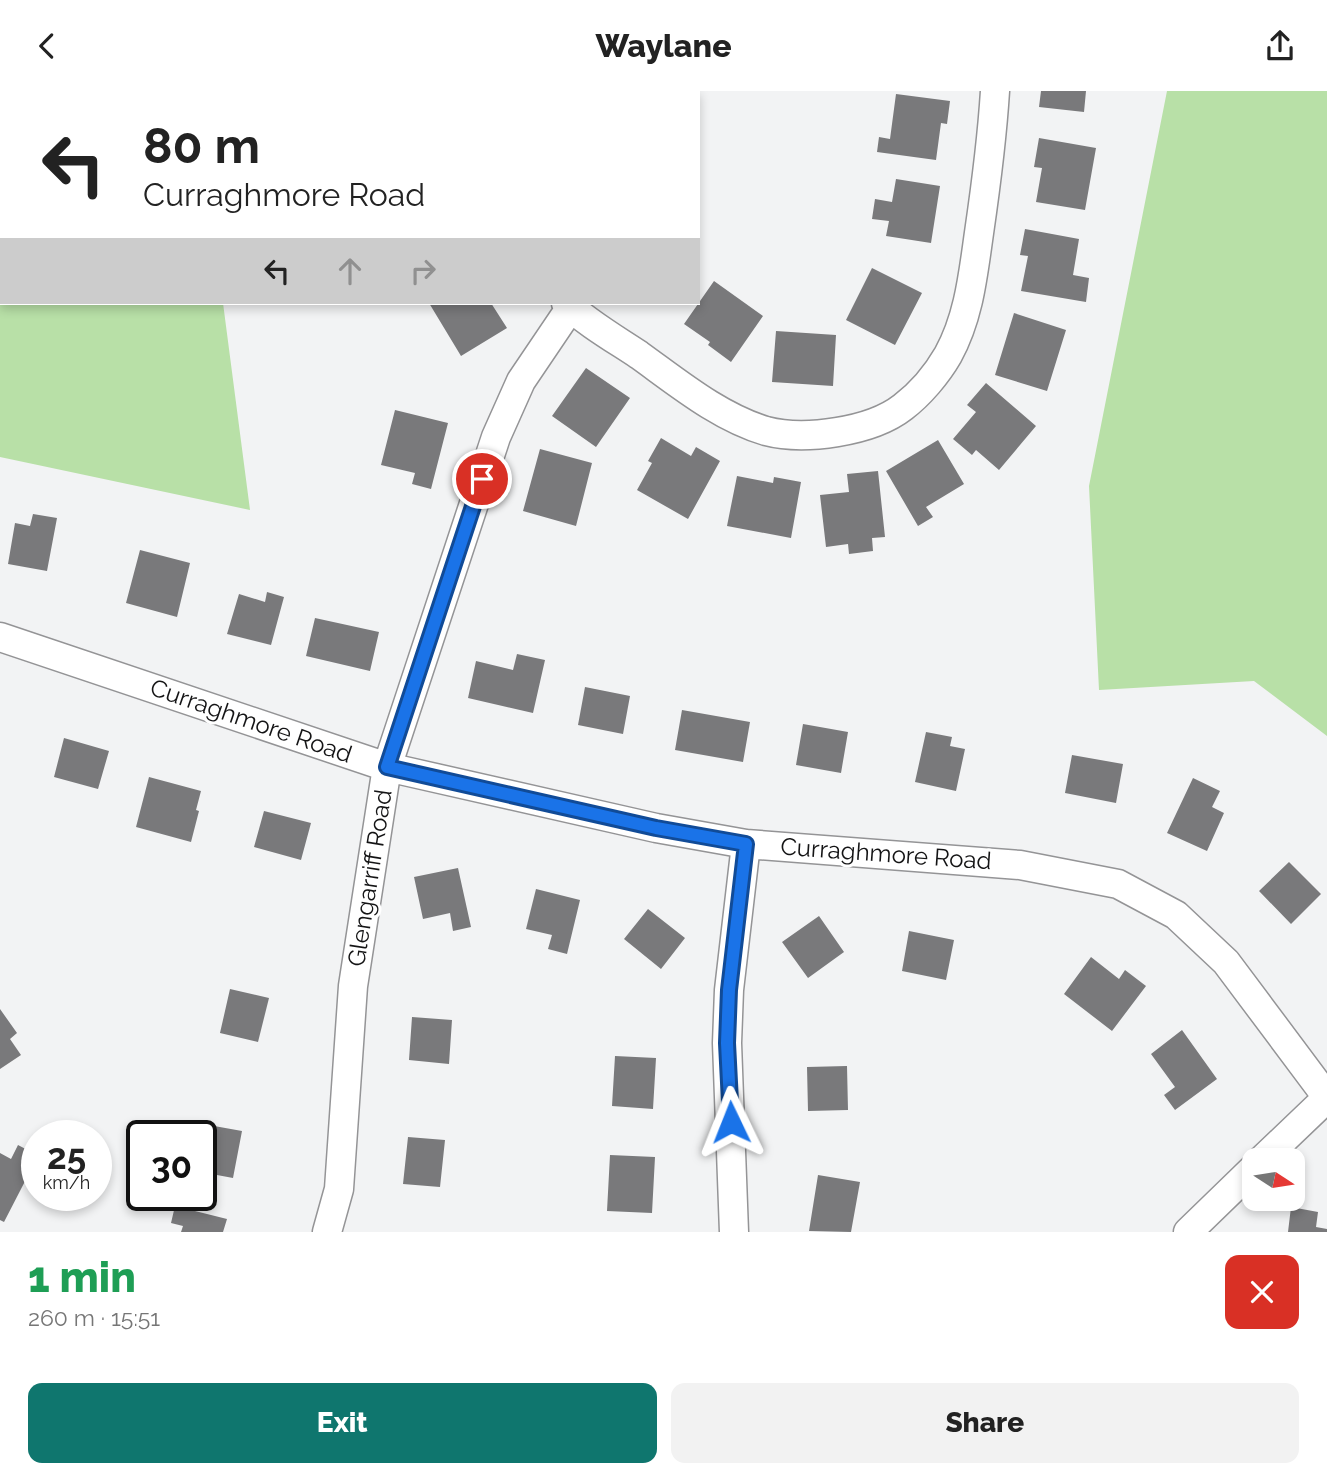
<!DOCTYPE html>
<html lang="en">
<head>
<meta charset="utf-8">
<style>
	:root { --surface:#fff; --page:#f2f2f2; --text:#222; --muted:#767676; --accent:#0f766e }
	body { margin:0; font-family:Raleway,sans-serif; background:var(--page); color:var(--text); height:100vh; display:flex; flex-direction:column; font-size:26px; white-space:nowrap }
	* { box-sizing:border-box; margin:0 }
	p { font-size:23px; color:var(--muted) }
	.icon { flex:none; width:38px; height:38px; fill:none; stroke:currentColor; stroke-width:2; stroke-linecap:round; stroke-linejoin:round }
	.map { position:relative; height:1141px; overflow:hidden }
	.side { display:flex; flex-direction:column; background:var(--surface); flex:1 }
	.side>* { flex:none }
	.guide { position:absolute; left:0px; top:0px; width:700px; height:214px; box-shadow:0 4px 10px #0003; background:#fff; color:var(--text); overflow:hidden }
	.needle { width:46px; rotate:102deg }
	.controls { position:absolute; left:1242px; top:1057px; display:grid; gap:14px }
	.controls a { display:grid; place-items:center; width:63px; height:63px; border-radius:14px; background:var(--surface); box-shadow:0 4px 10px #0003; font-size:35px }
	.speed { position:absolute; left:21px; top:1029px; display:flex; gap:14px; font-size:35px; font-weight:700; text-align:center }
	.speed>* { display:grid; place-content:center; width:91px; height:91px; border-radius:50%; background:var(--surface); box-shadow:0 4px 10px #0003; line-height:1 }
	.speed small { font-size:18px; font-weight:400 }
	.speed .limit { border:4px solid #111; border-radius:10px; background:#fff; color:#111 }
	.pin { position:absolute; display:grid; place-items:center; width:60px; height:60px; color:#fff; margin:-30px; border:4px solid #fff; border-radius:50%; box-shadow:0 2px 7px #0007 }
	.me { position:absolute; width:77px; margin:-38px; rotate:358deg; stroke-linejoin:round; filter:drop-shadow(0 0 5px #0008) }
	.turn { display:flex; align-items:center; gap:24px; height:147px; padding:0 28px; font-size:32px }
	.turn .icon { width:91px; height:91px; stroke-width:2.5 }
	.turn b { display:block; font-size:49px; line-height:60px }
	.lanes { display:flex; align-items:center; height:66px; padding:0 28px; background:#0003; justify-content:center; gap:35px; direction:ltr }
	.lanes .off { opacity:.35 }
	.round { display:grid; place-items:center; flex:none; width:74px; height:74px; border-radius:14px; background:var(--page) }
	.overview { display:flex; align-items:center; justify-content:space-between; height:119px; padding:0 28px }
	h1 { font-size:42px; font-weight:800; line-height:52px; color:#1e9e55 }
	.button { display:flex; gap:14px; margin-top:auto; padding:14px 28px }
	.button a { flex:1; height:80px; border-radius:14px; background:var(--accent); color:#fff; font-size:28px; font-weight:800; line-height:80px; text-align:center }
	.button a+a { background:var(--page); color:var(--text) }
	header { display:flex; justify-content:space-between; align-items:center; height:91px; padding:0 28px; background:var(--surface); font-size:32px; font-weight:800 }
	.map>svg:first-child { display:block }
	.green { fill:#b8e0a7 }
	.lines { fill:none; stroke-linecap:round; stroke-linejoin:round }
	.stream { stroke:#52b3d9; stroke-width:7 }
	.building { fill:#79797b }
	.minor-casing { stroke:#949496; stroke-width:31 }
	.minor { stroke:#fff; stroke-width:28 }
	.route-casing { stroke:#114b97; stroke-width:18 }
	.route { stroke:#1a73e8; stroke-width:12 }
	.labels { text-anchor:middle; stroke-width:6; stroke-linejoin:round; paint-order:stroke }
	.street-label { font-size:24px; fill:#141415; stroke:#fff }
</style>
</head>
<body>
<header><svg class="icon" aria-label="back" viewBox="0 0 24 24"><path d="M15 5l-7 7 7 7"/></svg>Waylane<svg class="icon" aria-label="share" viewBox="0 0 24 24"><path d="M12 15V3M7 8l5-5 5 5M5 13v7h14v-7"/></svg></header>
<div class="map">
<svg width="1327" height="1141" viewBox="0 0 1327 1141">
	<rect width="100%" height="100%" fill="#f2f3f4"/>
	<!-- green -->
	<path class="green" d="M 0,0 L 258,0 L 2,2 L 2,212 L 223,212 L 250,419 L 0,366 Z
		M 1167,0 L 1327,0 L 1327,645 L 1254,590 L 1099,599 L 1089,395 Z"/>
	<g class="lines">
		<!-- stream -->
		<path class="stream" d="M 14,2 L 16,0
			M 0,17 L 2,15"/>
	</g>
	<!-- building -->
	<path class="building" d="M 1041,0 L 1086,0 L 1084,21 L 1039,16 Z
		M 896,3 L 950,10 L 947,33 L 941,32 L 936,69 L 877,61 L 879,46 L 890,48 Z
		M 1039,47 L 1096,57 L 1085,119 L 1036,111 L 1042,77 L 1034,76 Z
		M 896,88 L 940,95 L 931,152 L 886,145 L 889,130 L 872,128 L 875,108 L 892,111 Z
		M 1025,138 L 1079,148 L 1073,184 L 1089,187 L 1086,211 L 1021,200 L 1028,165 L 1020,164 Z
		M 872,177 L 922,202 L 895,254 L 846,229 Z
		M 714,190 L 763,225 L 731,271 L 708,254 L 710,251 L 684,233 Z
		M 429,212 L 491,212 L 507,237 L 461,265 Z
		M 1014,222 L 1066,239 L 1047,300 L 995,284 Z
		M 776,240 L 836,244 L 833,295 L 772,291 Z
		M 586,277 L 630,307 L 596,356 L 552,325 Z
		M 986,292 L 1036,335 L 999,379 L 976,359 L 972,364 L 953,348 L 976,321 L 967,314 Z
		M 395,319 L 448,332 L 431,398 L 412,393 L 415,382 L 381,374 Z
		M 661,347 L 691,365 L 696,356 L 720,370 L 688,428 L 637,399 L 652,372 L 648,370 Z
		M 938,349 L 964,393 L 926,416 L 933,426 L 918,435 L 886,380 Z
		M 540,358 L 592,372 L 576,435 L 523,420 Z
		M 878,380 L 885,446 L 872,447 L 873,460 L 849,463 L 848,453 L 826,456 L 820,404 L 849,401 L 847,383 Z
		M 737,385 L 773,392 L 774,386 L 801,391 L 791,447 L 727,435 Z
		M 33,423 L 57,427 L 47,480 L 8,473 L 15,432 L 30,435 Z
		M 140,459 L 190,472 L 177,526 L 126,512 Z
		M 267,501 L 284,506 L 271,554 L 227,543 L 239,503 L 265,511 Z
		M 315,527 L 379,541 L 370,580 L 306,565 Z
		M 517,563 L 545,569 L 533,622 L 468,607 L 476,570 L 513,579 Z
		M 585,596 L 630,605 L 623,643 L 578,634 Z
		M 682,619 L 750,631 L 743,671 L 675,659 Z
		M 803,633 L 848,641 L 841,682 L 796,674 Z
		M 926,641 L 952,646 L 950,655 L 965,658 L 956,700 L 915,691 Z
		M 64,647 L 109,660 L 98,698 L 54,686 Z
		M 1072,664 L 1123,673 L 1116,712 L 1065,702 Z
		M 149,686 L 201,700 L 196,719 L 199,720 L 191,751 L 136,736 Z
		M 1193,687 L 1220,700 L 1212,716 L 1224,722 L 1207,760 L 1167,742 Z
		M 264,720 L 311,732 L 301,769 L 254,756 Z
		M 1289,771 L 1321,803 L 1291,833 L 1259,800 Z
		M 458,777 L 471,836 L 453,840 L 450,822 L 423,828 L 414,786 Z
		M 536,798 L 580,809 L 567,863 L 548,858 L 552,844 L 526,838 Z
		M 648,818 L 685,847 L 661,878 L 624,848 Z
		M 819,825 L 844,861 L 808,887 L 782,851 Z
		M 909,840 L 954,849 L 946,889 L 902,880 Z
		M 1091,866 L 1119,888 L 1125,879 L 1146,895 L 1112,940 L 1064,903 Z
		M 230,898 L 269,907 L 258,951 L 220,942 Z
		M 0,918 L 17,942 L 10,948 L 21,964 L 0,978 Z
		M 412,926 L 452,929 L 449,973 L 409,969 Z
		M 1182,939 L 1217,988 L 1175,1019 L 1164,1004 L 1175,996 L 1151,963 Z
		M 615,965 L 656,967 L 653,1018 L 612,1015 Z
		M 847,975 L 848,1019 L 808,1020 L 807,976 Z
		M 203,1033 L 242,1040 L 233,1087 L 201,1081 L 200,1045 Z
		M 408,1046 L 445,1049 L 440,1096 L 403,1093 Z
		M 18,1054 L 37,1064 L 37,1067 L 4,1131 L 0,1129 L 0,1062 L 11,1068 Z
		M 610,1064 L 655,1066 L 652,1122 L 607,1120 Z
		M 818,1084 L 860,1091 L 851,1141 L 809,1140 Z
		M 175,1115 L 227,1128 L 223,1141 L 181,1141 L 183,1135 L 171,1132 Z
		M 1291,1116 L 1318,1121 L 1316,1136 L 1327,1138 L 1327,1141 L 1288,1141 Z"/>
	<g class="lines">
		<!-- minor casing -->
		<g class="minor-casing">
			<path id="minor" d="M 491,2 L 491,0
				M 566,212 C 587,232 615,248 639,264 C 678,292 719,326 766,340 C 804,350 871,341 903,316 C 920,303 937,283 948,264 C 969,226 973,184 979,142 C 986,94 992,48 995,0
				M 0,546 L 387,676 L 656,737 L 746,753 L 1020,774 L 1118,793 L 1176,824 L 1226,871 L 1327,1006
				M 1262,1069 L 1327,1007
				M 327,1141 L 339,1098 L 353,895 L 387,676 L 496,346 L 521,290 L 571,216
				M 734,1141 L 727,952 L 729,899 L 746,753
				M 1188,1141 L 1255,1076"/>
		</g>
		<!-- minor -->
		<use href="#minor" class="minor"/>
	</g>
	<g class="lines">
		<!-- route casing -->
		<g class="route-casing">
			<path id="route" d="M 482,388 L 387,676 L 656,737 L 746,753 L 729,899 L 727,952 L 731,1031"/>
		</g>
		<!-- route -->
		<use href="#route" class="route"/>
	</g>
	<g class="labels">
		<!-- street labels -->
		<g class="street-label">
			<text transform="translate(251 630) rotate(19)" y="8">Curraghmore Road</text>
			<text transform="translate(886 763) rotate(4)" y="8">Curraghmore Road</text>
			<text transform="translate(370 787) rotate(-81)" y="8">Glengarriff Road</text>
		</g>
	</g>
</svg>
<div class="controls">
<a><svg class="needle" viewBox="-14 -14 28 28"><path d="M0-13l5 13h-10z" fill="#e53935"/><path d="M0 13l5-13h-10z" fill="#767676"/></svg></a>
</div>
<div class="speed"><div>25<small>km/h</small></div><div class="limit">30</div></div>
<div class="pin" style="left:482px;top:388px;background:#d93025"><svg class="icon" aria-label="arrive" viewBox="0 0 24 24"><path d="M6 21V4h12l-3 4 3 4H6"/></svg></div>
<svg class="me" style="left:731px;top:1031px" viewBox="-20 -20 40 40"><path d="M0-17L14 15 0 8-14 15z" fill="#1a73e8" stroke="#fff" stroke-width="4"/></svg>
<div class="guide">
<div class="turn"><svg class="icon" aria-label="left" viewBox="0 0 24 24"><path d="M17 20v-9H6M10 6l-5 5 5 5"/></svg><div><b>80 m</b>Curraghmore Road</div></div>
<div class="lanes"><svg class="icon" aria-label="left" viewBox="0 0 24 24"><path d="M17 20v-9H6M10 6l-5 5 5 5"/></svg><svg class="icon off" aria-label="ahead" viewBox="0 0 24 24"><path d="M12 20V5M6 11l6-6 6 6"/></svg><svg class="icon off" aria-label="right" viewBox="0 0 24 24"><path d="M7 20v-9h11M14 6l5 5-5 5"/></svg></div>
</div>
</div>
<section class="side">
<div class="overview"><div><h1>1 min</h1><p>260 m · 15:51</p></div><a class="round" style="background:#d93025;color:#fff"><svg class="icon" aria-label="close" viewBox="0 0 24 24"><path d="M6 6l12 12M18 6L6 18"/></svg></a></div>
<div class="button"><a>Exit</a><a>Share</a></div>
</section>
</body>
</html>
